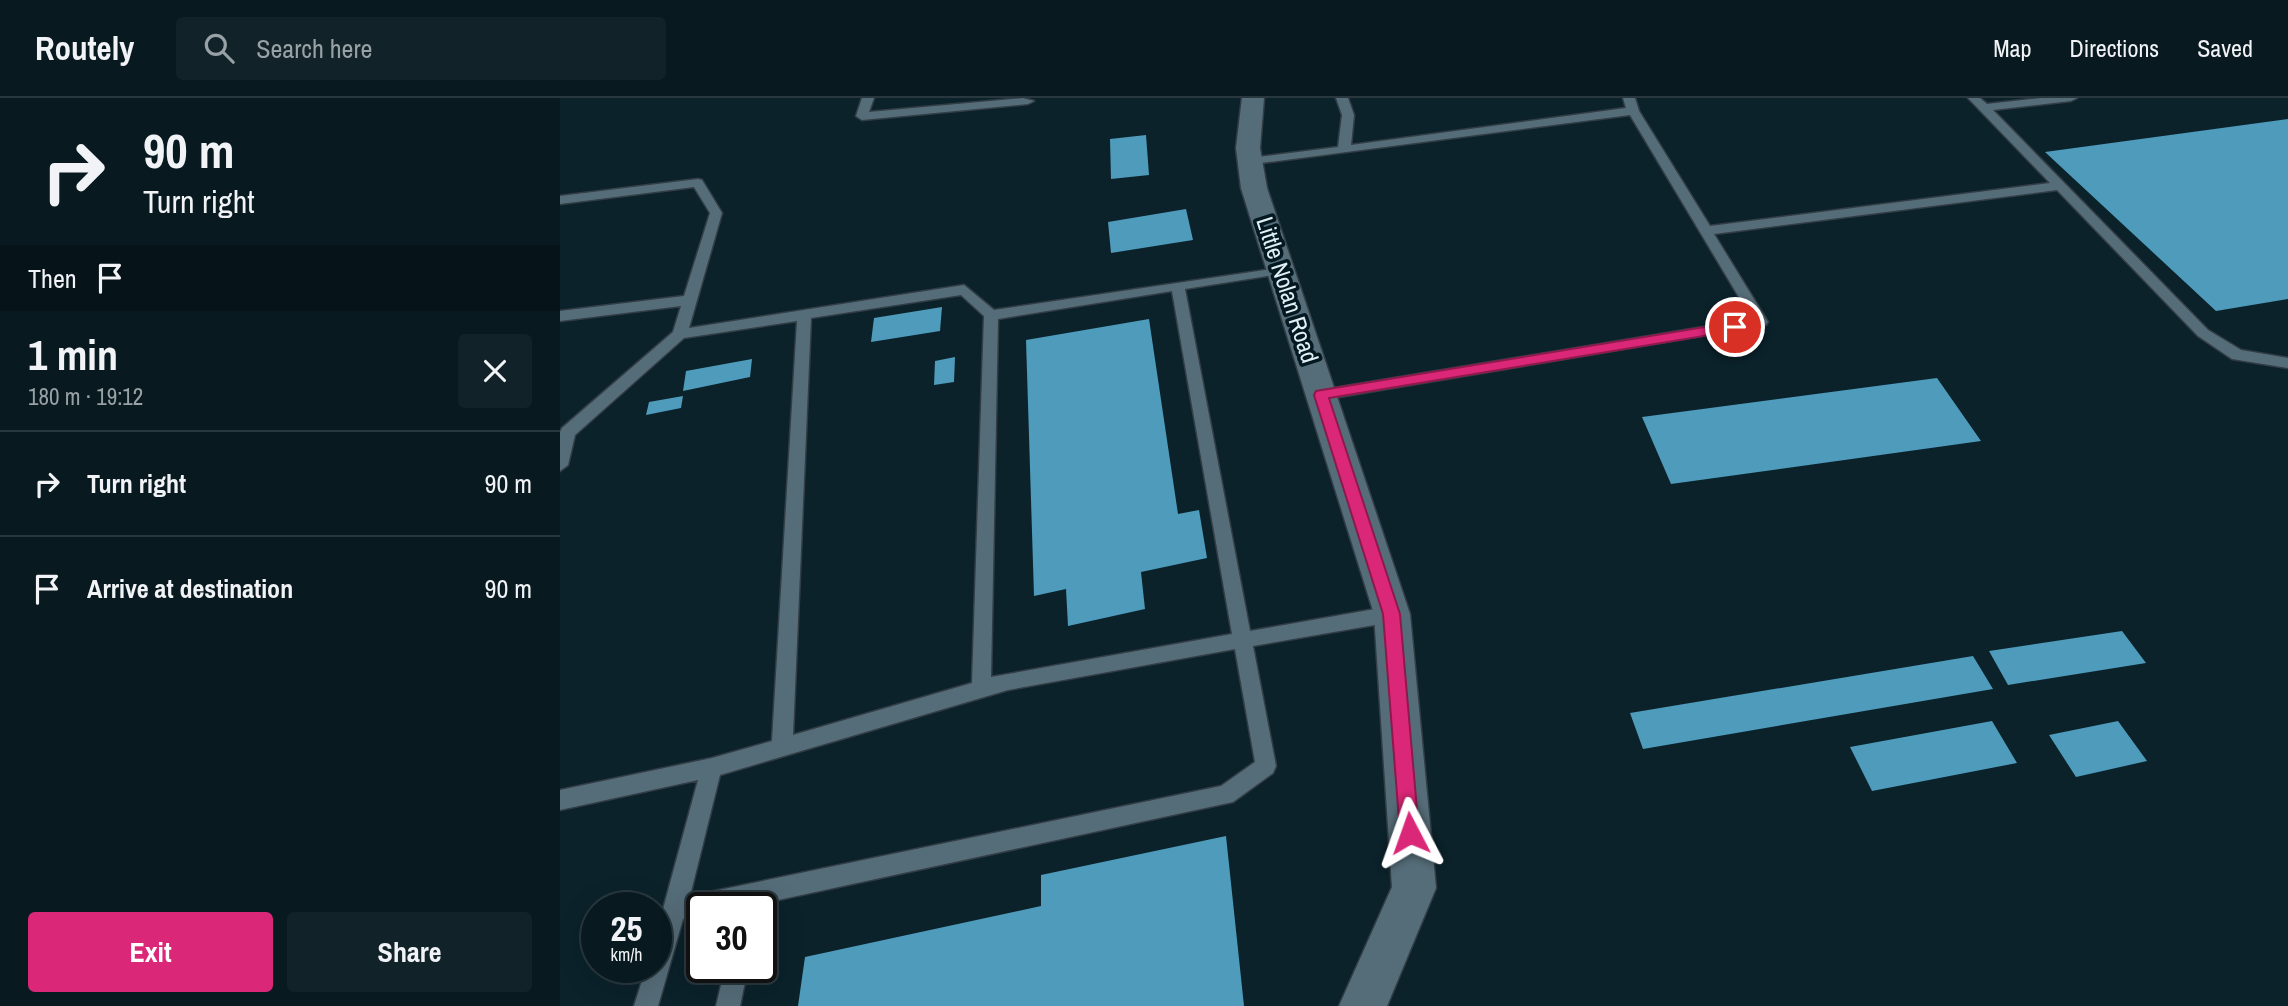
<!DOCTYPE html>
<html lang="en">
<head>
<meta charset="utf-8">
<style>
	:root { --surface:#081a20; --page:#112329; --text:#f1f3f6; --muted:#98a1a5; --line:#29383e; --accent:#db2777 }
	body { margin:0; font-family:"Archivo Narrow",sans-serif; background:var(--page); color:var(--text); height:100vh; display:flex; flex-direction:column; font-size:26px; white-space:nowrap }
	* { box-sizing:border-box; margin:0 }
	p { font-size:23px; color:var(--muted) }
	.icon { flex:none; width:38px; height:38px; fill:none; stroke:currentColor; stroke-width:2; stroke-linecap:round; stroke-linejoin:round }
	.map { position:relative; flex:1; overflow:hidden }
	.details { display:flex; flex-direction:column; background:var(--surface); width:560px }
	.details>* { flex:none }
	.hud { background:#081a20; color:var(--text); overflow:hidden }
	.speed { position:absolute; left:21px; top:794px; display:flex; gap:14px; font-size:35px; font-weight:700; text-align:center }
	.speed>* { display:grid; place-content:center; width:91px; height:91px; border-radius:50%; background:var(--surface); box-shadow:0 7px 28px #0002,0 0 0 2px var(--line); line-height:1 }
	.speed small { font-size:18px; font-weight:400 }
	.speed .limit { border:4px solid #111; border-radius:10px; background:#fff; color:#111 }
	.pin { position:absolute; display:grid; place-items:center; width:60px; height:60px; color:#fff; margin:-30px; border:4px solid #fff; border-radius:50%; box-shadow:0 2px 7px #0007 }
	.me { position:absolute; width:77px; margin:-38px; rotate:356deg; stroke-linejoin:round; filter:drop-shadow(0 0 5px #0008) }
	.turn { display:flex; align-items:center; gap:24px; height:147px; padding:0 28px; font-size:32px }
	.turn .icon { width:91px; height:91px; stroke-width:2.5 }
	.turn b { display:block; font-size:49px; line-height:60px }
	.then { display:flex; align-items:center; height:66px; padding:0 28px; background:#0003; gap:14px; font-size:26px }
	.round { display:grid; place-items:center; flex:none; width:74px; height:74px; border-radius:7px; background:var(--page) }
	.overview { display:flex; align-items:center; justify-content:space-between; height:119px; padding:0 28px }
	h1 { font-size:42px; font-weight:800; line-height:52px }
	.cta { display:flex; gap:14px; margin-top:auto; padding:14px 28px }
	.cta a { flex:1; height:80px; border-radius:7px; background:var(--accent); color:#fff; font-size:28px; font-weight:800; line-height:80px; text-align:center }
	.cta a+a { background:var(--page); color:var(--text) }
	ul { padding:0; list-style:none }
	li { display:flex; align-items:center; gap:21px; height:105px; padding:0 28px; border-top:2px solid var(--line) }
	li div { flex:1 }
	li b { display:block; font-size:26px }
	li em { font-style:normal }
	header { display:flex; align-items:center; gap:42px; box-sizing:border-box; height:98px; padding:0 35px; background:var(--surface); border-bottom:2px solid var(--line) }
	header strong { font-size:33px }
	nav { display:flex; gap:38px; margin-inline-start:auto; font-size:24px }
	.search { width:490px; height:63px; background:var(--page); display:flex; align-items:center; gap:18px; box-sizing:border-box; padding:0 24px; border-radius:7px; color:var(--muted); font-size:26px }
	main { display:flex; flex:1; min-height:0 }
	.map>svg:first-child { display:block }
	.building { fill:#4e9bbb }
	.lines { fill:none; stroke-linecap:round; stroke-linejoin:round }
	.lane-casing { stroke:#323d45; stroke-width:3 }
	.street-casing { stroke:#323d45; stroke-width:3 }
	.lane { fill:#556d79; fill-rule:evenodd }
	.street { fill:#556d79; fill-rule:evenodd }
	.route { fill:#db2777; stroke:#8e194d; stroke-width:2 }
	.labels { text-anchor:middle; stroke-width:7; stroke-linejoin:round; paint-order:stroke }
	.street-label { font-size:24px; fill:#e2f0f6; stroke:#031821 }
</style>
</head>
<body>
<header>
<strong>Routely</strong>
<div class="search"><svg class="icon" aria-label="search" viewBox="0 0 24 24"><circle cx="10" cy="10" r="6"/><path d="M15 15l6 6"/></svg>Search here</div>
<nav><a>Map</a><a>Directions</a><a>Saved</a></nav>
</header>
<main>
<section class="details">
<div class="hud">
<div class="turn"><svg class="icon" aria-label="right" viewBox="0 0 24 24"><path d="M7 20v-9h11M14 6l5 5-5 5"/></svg><div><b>90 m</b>Turn right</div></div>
<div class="then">Then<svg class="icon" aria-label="arrive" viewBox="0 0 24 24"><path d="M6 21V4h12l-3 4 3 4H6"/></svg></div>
</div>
<div class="overview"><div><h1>1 min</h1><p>180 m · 19:12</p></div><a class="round"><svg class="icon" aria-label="close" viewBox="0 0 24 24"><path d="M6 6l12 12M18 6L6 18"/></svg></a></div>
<ul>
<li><svg class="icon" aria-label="right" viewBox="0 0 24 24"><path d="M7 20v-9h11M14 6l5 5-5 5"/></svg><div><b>Turn right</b></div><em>90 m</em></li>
<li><svg class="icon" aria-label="arrive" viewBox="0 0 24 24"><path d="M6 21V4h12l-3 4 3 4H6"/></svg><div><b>Arrive at destination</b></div><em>90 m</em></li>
</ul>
<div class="cta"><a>Exit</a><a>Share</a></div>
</section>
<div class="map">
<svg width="1728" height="908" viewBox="0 0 1728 908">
	<rect width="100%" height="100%" fill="#0b222b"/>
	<!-- building -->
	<path class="building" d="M 1728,21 L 1728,201 L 1656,213 L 1485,54 Z
		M 586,37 L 589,77 L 551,81 L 550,41 Z
		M 626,111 L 633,142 L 551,155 L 548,124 Z
		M 382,209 L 380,233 L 311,244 L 314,220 Z
		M 589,221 L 618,416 L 639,412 L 647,460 L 581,474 L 585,511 L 508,528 L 506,491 L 474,498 L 466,242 Z
		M 395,259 L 394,284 L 374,287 L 375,263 Z
		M 192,261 L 190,279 L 123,293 L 126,273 Z
		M 1377,280 L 1421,343 L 1111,386 L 1082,319 Z
		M 123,298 L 121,310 L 86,317 L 89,304 Z
		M 1562,533 L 1586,565 L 1448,587 L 1429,553 Z
		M 1413,558 L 1433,591 L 1083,651 L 1070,615 Z
		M 1432,623 L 1457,665 L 1312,693 L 1290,649 Z
		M 1558,623 L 1587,663 L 1516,679 L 1489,637 Z
		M 666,738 L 684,908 L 238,908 L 245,859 L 481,808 L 481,777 Z"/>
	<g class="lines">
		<!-- lane casing -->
		<g class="lane-casing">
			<path id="lane" d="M 302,0 L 314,0 L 309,14 L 463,0 L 474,3 L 468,6 L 302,22 L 296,18 Z
				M 776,0 L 788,0 L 794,17 L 791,47 L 1066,10 L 1063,0 L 1075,0 L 1079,13 L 1150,128 L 1490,85 L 1408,0 L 1420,0 L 1427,6 L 1481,0 L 1517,0 L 1511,3 L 1433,12 L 1648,232 L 1681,252 L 1728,260 L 1728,270 L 1672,261 L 1638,238 L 1497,92 L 1154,136 L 1208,224 L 1206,227 L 761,302 L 756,301 L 753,297 L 756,293 L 1192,221 L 1070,17 L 686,67 L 686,61 L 690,60 L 778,49 L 782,17 Z
				M 138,81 L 142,82 L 162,115 L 129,230 L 404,187 L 434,212 L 725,169 L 727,172 L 720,176 L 625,191 L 690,533 L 832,508 L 838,511 L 841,516 L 838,521 L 832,524 L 693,548 L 716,668 L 713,675 L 673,704 L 200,806 L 199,810 L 142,810 L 142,818 L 123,821 L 98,908 L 74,908 L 86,870 L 96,870 L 96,837 L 138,682 L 0,712 L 0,692 L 152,660 L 212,643 L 237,223 L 124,240 L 15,337 L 8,367 L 0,373 L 0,334 L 2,330 L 113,234 L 121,208 L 0,223 L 0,213 L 124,198 L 150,115 L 134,89 L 0,106 L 0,98 ZM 612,193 L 672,536 L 431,579 L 438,221 ZM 401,197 L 424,218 L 412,585 L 233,637 L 251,220 ZM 675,551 L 695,664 L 661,688 L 130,798 L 160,677 L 448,592 Z
				M 165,870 L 188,870 L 180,908 L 156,908 Z"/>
		</g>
		<!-- street casing -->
		<g class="street-casing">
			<path id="street" d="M 682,0 L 704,0 L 700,50 L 707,90 L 850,516 L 876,790 L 827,908 L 779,908 L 832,789 L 814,516 L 681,90 L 676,50 Z"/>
		</g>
		<!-- lane -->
		<use href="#lane" class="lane"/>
		<!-- street -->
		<use href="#street" class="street"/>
	</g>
	<!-- route -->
	<path class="route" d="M 1175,224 L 1180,225 L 1180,232 L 769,300 L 840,516 L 859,735 L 856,742 L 850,744 L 843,742 L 840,735 L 823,516 L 754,297 L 756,293 Z"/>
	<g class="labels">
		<!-- street labels -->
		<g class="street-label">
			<text transform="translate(727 192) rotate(72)" y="8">Little Nolan Road</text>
		</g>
	</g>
</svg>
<div class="speed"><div>25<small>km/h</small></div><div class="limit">30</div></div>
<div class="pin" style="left:1175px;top:229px;background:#d93025"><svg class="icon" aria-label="arrive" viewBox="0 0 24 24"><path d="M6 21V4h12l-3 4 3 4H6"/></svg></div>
<svg class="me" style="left:850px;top:735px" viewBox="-20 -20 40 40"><path d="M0-17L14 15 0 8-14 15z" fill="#db2777" stroke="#fff" stroke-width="4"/></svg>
</div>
</main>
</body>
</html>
